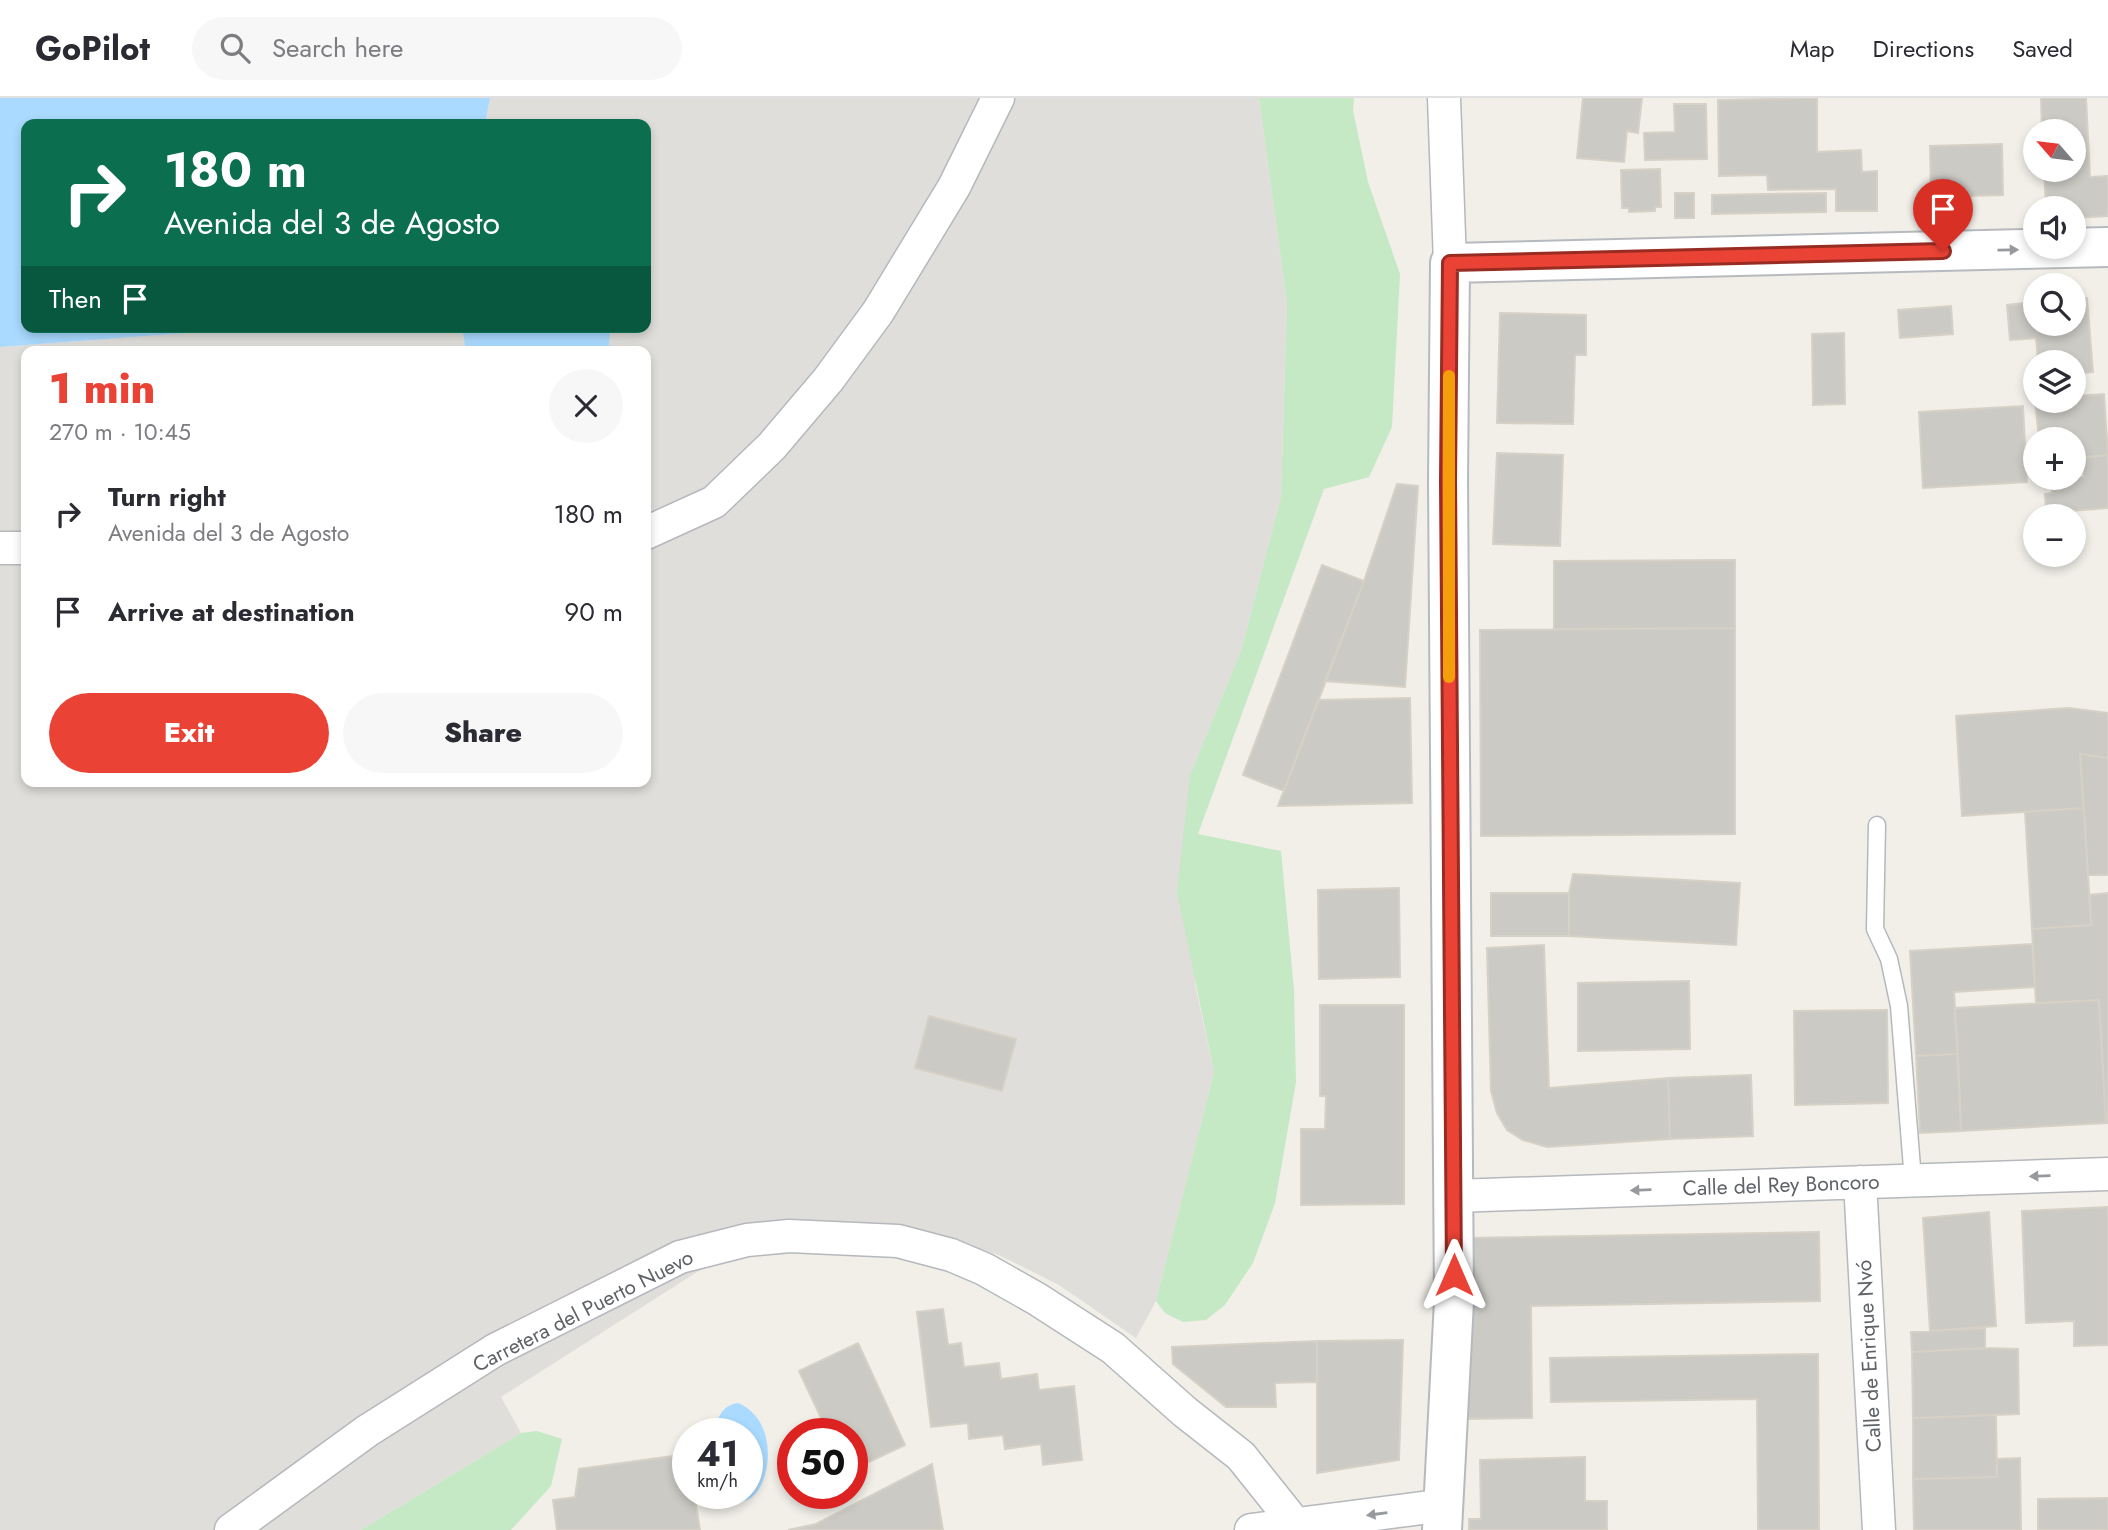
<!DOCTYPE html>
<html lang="en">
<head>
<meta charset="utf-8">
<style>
	:root { --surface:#fff; --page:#f7f7f7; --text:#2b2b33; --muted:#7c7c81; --line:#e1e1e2; --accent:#ea4335 }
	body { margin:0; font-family:Jost,sans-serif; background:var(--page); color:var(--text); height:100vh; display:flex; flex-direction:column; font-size:26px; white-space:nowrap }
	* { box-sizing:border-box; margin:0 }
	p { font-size:23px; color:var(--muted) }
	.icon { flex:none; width:38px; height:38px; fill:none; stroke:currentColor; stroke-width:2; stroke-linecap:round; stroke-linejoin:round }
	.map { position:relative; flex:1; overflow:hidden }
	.side { position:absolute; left:21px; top:248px; width:630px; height:441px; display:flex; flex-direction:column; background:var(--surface); border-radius:14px; box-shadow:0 4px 10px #0003 }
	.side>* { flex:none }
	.top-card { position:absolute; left:21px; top:21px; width:630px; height:214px; border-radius:14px; box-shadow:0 4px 10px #0003; background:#0b6e4f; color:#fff; overflow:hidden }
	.needle { width:46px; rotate:298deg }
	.controls { position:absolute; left:2023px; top:21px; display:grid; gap:14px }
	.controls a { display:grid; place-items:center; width:63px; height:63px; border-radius:50%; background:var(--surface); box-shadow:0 4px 10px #0003; font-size:35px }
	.speed { position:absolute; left:672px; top:1320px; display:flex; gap:14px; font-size:35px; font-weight:700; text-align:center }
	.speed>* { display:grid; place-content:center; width:91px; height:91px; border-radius:50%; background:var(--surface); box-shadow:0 4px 10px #0003; line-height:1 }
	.speed small { font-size:18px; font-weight:400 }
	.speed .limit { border:10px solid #d22; background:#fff; color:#111 }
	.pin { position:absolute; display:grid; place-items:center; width:60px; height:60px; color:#fff; margin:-72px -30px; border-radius:50% 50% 50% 0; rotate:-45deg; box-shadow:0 0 7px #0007 }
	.pin .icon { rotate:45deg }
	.me { position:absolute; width:77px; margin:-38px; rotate:0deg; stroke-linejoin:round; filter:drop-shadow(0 0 5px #0008) }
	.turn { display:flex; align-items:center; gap:24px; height:147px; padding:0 28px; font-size:32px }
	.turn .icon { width:91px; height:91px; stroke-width:2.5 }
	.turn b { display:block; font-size:49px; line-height:60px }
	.then { display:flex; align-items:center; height:66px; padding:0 28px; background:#0003; gap:14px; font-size:26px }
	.round { display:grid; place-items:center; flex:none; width:74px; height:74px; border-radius:37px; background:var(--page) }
	.summary { display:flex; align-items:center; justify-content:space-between; height:119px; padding:0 28px }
	h1 { font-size:42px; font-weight:800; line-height:52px; color:var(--accent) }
	.cta { display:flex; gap:14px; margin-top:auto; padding:14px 28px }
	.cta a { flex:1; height:80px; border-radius:42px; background:var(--accent); color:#fff; font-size:28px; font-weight:800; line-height:80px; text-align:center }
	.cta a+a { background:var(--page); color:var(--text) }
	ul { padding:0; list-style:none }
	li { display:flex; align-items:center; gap:21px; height:98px; padding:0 28px }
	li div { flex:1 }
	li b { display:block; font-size:26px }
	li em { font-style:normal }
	header { display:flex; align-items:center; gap:42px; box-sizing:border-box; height:98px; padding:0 35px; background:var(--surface); border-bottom:2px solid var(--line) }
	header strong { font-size:33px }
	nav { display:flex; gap:38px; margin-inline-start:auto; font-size:24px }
	.search { width:490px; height:63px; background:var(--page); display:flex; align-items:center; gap:18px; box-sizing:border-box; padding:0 24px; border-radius:38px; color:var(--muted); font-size:26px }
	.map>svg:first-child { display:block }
	.industrial { fill:#e0deda }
	.green { fill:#c5e8c5 }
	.water { fill:#aadaff }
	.building { fill:#cccac5; stroke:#d6d1c6; stroke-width:2 }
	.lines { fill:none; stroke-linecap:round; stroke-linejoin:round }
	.service-casing { stroke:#b5b8bc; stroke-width:19 }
	.minor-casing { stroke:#b5b8bc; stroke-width:35 }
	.secondary-casing { stroke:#b6babf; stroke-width:42 }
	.service { stroke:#fff; stroke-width:16 }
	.minor { stroke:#fff; stroke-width:32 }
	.secondary { stroke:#fff; stroke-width:38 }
	.oneway { fill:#979a9d }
	.route-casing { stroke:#982c22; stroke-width:18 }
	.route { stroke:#ea4335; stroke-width:12 }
	.slow { stroke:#f59e0b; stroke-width:12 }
	.labels { text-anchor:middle; stroke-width:5; stroke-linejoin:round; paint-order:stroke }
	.street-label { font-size:21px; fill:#5f6368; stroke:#fff }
</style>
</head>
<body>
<header>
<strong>GoPilot</strong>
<div class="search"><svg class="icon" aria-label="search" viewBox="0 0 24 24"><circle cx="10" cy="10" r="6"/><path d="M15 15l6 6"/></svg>Search here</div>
<nav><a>Map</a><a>Directions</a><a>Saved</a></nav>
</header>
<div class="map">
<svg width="2108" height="1432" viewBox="0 0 2108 1432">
	<rect width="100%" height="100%" fill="#f1efe8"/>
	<!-- industrial -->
	<path class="industrial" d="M 490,0 L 1259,0 L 1287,205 L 1281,399 L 1241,553 L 1190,677 L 1195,886 L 1214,974 L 1156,1203 L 1136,1240 L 1059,1187 L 999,1157 L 948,1142 L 744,1154 L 697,1174 L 501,1299 L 521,1335 L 361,1432 L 0,1432 L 0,249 L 267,229 L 462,229 L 466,254 L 26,254 L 26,684 L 646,684 L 646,254 L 608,254 L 611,229 L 646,229 L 646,26 L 485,26 Z"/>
	<!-- green -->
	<path class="green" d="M 1259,0 L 1354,0 L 1353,12 L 1368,84 L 1400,176 L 1392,329 L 1369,379 L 1324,391 L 1198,736 L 1281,753 L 1294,892 L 1296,984 L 1275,1105 L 1253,1165 L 1225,1207 L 1206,1222 L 1183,1224 L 1165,1215 L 1156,1203 L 1214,974 L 1177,794 L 1190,677 L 1241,553 L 1281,399 L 1287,205 Z
		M 537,1333 L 562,1341 L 551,1388 L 511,1432 L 361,1432 L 521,1335 Z"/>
	<!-- water -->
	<path class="water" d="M 0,0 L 490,0 L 485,26 L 26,26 L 26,229 L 267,229 L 0,249 Z
		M 462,229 L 611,229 L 608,254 L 466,254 Z
		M 738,1305 C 794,1329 760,1432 728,1395 L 747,1395 L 747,1335 L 713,1335 C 717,1321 722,1307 738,1305 Z"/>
	<!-- building -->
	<path class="building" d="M 1583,0 L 1642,0 L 1638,35 L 1627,33 L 1624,64 L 1577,60 Z
		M 1817,0 L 1817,54 L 1861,52 L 1862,74 L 1877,73 L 1877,113 L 1836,113 L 1836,91 L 1768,92 L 1767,77 L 1719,78 L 1718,2 Z
		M 2041,0 L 2086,0 L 2090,79 L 2108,78 L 2108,118 L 2074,120 L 2074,110 L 2046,110 L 2044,72 L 2074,72 L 2074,33 L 2042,33 Z
		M 1674,6 L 1706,6 L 1707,61 L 1645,62 L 1644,35 L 1675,34 Z
		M 2002,46 L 2003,97 L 1931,99 L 1930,48 Z
		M 1660,71 L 1661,109 L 1655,109 L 1655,113 L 1629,114 L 1629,110 L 1622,110 L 1621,72 Z
		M 1675,95 L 1694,95 L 1694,120 L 1675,120 Z
		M 1826,95 L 1826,114 L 1712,116 L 1712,97 Z
		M 2087,200 L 2093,274 L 2074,276 L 2074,264 L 2038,264 L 2036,240 L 2010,242 L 2007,207 L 2035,204 L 2035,226 L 2074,226 L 2074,201 Z
		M 1951,208 L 1953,236 L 1900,240 L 1898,212 Z
		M 1500,215 L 1586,217 L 1586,257 L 1575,257 L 1573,326 L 1497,325 Z
		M 1844,235 L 1845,306 L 1813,307 L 1812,236 Z
		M 2104,296 L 2108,357 L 2074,360 L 2074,341 L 2039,341 L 2035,303 L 2074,303 L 2074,298 Z
		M 2023,308 L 2027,384 L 1923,390 L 1919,314 Z
		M 1497,355 L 1563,357 L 1560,448 L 1493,446 Z
		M 2108,357 L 2108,410 L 2046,415 L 2045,396 L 2052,395 L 2052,382 L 2084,379 L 2082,360 Z
		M 1397,386 L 1418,388 L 1405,589 L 1325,583 L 1364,483 Z
		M 1735,462 L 1735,530 L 1554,531 L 1554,463 Z
		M 1322,467 L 1364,483 L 1284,693 L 1243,677 Z
		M 1735,530 L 1735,736 L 1481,738 L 1480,532 Z
		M 1410,600 L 1412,705 L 1278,708 L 1318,602 Z
		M 2069,610 L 2108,615 L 2108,660 L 2080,656 L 2084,710 L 1962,718 L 1956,618 Z
		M 2080,656 L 2108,660 L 2108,777 L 2088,777 Z
		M 2084,710 L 2091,827 L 2032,831 L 2025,714 Z
		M 1573,776 L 1740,785 L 1736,847 L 1569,838 L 1569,795 Z
		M 1399,790 L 1400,879 L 1319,881 L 1318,792 Z
		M 1491,795 L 1569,795 L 1569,838 L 1491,838 Z
		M 2108,795 L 2108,1025 L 2106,1025 L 2099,902 L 2036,905 L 2032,831 L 2091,827 L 2090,797 Z
		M 2032,846 L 2035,889 L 1954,894 L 1958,956 L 1916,958 L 1910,853 Z
		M 1544,847 L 1549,990 L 1668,980 L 1670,1041 L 1547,1049 L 1523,1042 L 1507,1032 L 1497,1015 L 1491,993 L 1487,850 Z
		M 1689,883 L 1690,951 L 1578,953 L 1578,885 Z
		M 2099,902 L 2106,1025 L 1961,1033 L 1955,910 Z
		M 1320,907 L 1404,907 L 1404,1106 L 1301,1107 L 1301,1031 L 1325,1031 L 1326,998 L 1320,998 Z
		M 1887,912 L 1888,1005 L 1795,1007 L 1794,913 Z
		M 929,918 L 1016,941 L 1002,993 L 915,970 Z
		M 1958,956 L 1961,1033 L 1920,1035 L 1916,958 Z
		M 1751,977 L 1753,1038 L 1670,1041 L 1668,980 Z
		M 2108,1109 L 2108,1247 L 2074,1248 L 2074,1223 L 2026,1225 L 2022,1113 Z
		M 1989,1114 L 1996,1228 L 1930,1233 L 1923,1120 Z
		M 1819,1134 L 1820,1203 L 1531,1208 L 1532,1320 L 1467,1321 L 1465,1140 Z
		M 943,1211 L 948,1247 L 961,1245 L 964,1269 L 999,1265 L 1001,1281 L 1037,1276 L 1039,1292 L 1074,1288 L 1082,1362 L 1043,1367 L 1041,1346 L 1005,1351 L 1003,1337 L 969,1341 L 968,1325 L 931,1329 L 917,1214 Z
		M 1985,1230 L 1985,1250 L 1912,1254 L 1911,1234 Z
		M 1403,1242 L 1399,1362 L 1317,1375 L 1317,1243 Z
		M 1317,1243 L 1317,1284 L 1275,1285 L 1276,1309 L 1226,1309 L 1173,1266 L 1172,1249 Z
		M 858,1245 L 905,1347 L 852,1372 L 852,1335 L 828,1335 L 799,1273 Z
		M 1985,1250 L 2018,1251 L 2019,1316 L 1913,1320 L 1912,1254 Z
		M 1818,1256 L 1819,1432 L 1758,1432 L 1757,1301 L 1551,1304 L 1550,1260 Z
		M 1996,1317 L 1997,1379 L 1913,1381 L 1913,1320 Z
		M 688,1356 L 688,1395 L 694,1395 L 700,1432 L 557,1432 L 553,1402 L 575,1399 L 579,1371 Z
		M 1585,1359 L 1585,1403 L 1607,1403 L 1607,1432 L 1469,1432 L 1469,1421 L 1481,1421 L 1480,1362 Z
		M 2020,1360 L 2021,1432 L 1914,1432 L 1913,1381 L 1997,1379 L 1997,1361 Z
		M 932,1366 L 943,1432 L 788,1432 L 816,1426 Z
		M 2108,1400 L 2108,1432 L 2038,1432 L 2038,1401 Z"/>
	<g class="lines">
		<!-- service casing -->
		<g class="service-casing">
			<path id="service" d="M 1877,727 L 1875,831 L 1889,861 L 1899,908 L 1913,1082"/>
		</g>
		<!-- minor casing -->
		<g class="minor-casing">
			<path id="minor" d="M 1444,0 L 1450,165
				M 646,435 L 714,404 L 772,348 L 828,282 L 878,214 L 954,89 L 998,0
				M 0,450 L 26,450
				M 1860,1084 L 1879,1432
				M 1454,1098 L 2108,1076
				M 231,1432 L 367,1333 L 495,1252 L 680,1159 L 747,1142 L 789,1138 L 898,1143 L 951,1157 L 984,1171 L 1037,1201 L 1113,1250 L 1185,1314 L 1241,1358 L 1300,1432
				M 1251,1432 L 1445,1407"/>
		</g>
		<!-- secondary casing -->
		<g class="secondary-casing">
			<path id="secondary" d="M 1442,1432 L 1454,1203 L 1448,383 L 1450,165 L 2108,149"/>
		</g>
		<!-- service -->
		<use href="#service" class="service"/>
		<!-- minor -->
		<use href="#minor" class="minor"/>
		<!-- secondary -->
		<use href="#secondary" class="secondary"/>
	</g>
	<!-- one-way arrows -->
	<defs><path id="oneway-solid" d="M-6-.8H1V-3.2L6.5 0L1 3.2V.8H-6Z" transform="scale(1.75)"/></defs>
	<g class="oneway">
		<use href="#oneway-solid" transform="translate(2008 152) rotate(-1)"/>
		<use href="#oneway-solid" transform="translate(2040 1078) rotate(178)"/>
		<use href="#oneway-solid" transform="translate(1641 1092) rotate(178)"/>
		<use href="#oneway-solid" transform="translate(1377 1416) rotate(172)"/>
	</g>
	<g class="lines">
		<!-- route casing -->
		<g class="route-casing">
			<path id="route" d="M 1454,1177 L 1448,383 L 1450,165 L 1943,153"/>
		</g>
		<!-- route -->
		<use href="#route" class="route"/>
		<!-- slow -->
		<path class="slow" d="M 1449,278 L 1449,579"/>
	</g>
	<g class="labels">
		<!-- street labels -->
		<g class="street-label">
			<text transform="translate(1781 1087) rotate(-2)" y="7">Calle del Rey Boncoro</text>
			<text transform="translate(583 1213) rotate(-27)" y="7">Carretera del Puerto Nuevo</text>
			<text transform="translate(1869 1258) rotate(-93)" y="7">Calle de Enrique Nvó</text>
		</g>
	</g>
</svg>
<div class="controls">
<a><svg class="needle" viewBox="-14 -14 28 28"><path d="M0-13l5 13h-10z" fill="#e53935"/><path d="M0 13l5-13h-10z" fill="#7c7c81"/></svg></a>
<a><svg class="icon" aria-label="sound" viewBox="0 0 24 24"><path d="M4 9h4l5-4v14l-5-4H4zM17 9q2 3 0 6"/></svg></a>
<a><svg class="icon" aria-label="search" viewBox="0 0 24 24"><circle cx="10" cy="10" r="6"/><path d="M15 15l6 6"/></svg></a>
<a><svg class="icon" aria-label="layers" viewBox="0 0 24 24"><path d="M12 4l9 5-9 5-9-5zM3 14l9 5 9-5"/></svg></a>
<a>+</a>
<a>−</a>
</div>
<div class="speed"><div>41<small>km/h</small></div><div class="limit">50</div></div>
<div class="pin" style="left:1943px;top:153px;background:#d93025"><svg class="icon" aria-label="arrive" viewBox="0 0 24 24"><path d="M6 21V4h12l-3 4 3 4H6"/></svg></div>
<svg class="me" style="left:1454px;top:1177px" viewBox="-20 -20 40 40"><path d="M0-17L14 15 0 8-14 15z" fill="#ea4335" stroke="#fff" stroke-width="4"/></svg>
<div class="top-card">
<div class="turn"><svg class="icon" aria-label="right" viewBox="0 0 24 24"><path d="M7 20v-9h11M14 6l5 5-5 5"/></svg><div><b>180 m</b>Avenida del 3 de Agosto</div></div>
<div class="then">Then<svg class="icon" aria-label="arrive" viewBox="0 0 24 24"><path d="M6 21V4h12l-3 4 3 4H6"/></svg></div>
</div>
<section class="side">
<div class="summary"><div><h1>1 min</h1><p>270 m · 10:45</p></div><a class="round"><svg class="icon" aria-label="close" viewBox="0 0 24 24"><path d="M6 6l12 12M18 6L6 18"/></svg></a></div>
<ul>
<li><svg class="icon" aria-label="right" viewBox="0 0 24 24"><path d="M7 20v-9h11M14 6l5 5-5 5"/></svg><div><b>Turn right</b><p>Avenida del 3 de Agosto</p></div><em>180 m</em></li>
<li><svg class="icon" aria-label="arrive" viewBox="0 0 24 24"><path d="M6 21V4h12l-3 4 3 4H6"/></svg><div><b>Arrive at destination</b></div><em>90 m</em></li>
</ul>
<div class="cta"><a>Exit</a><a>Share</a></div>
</section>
</div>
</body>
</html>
